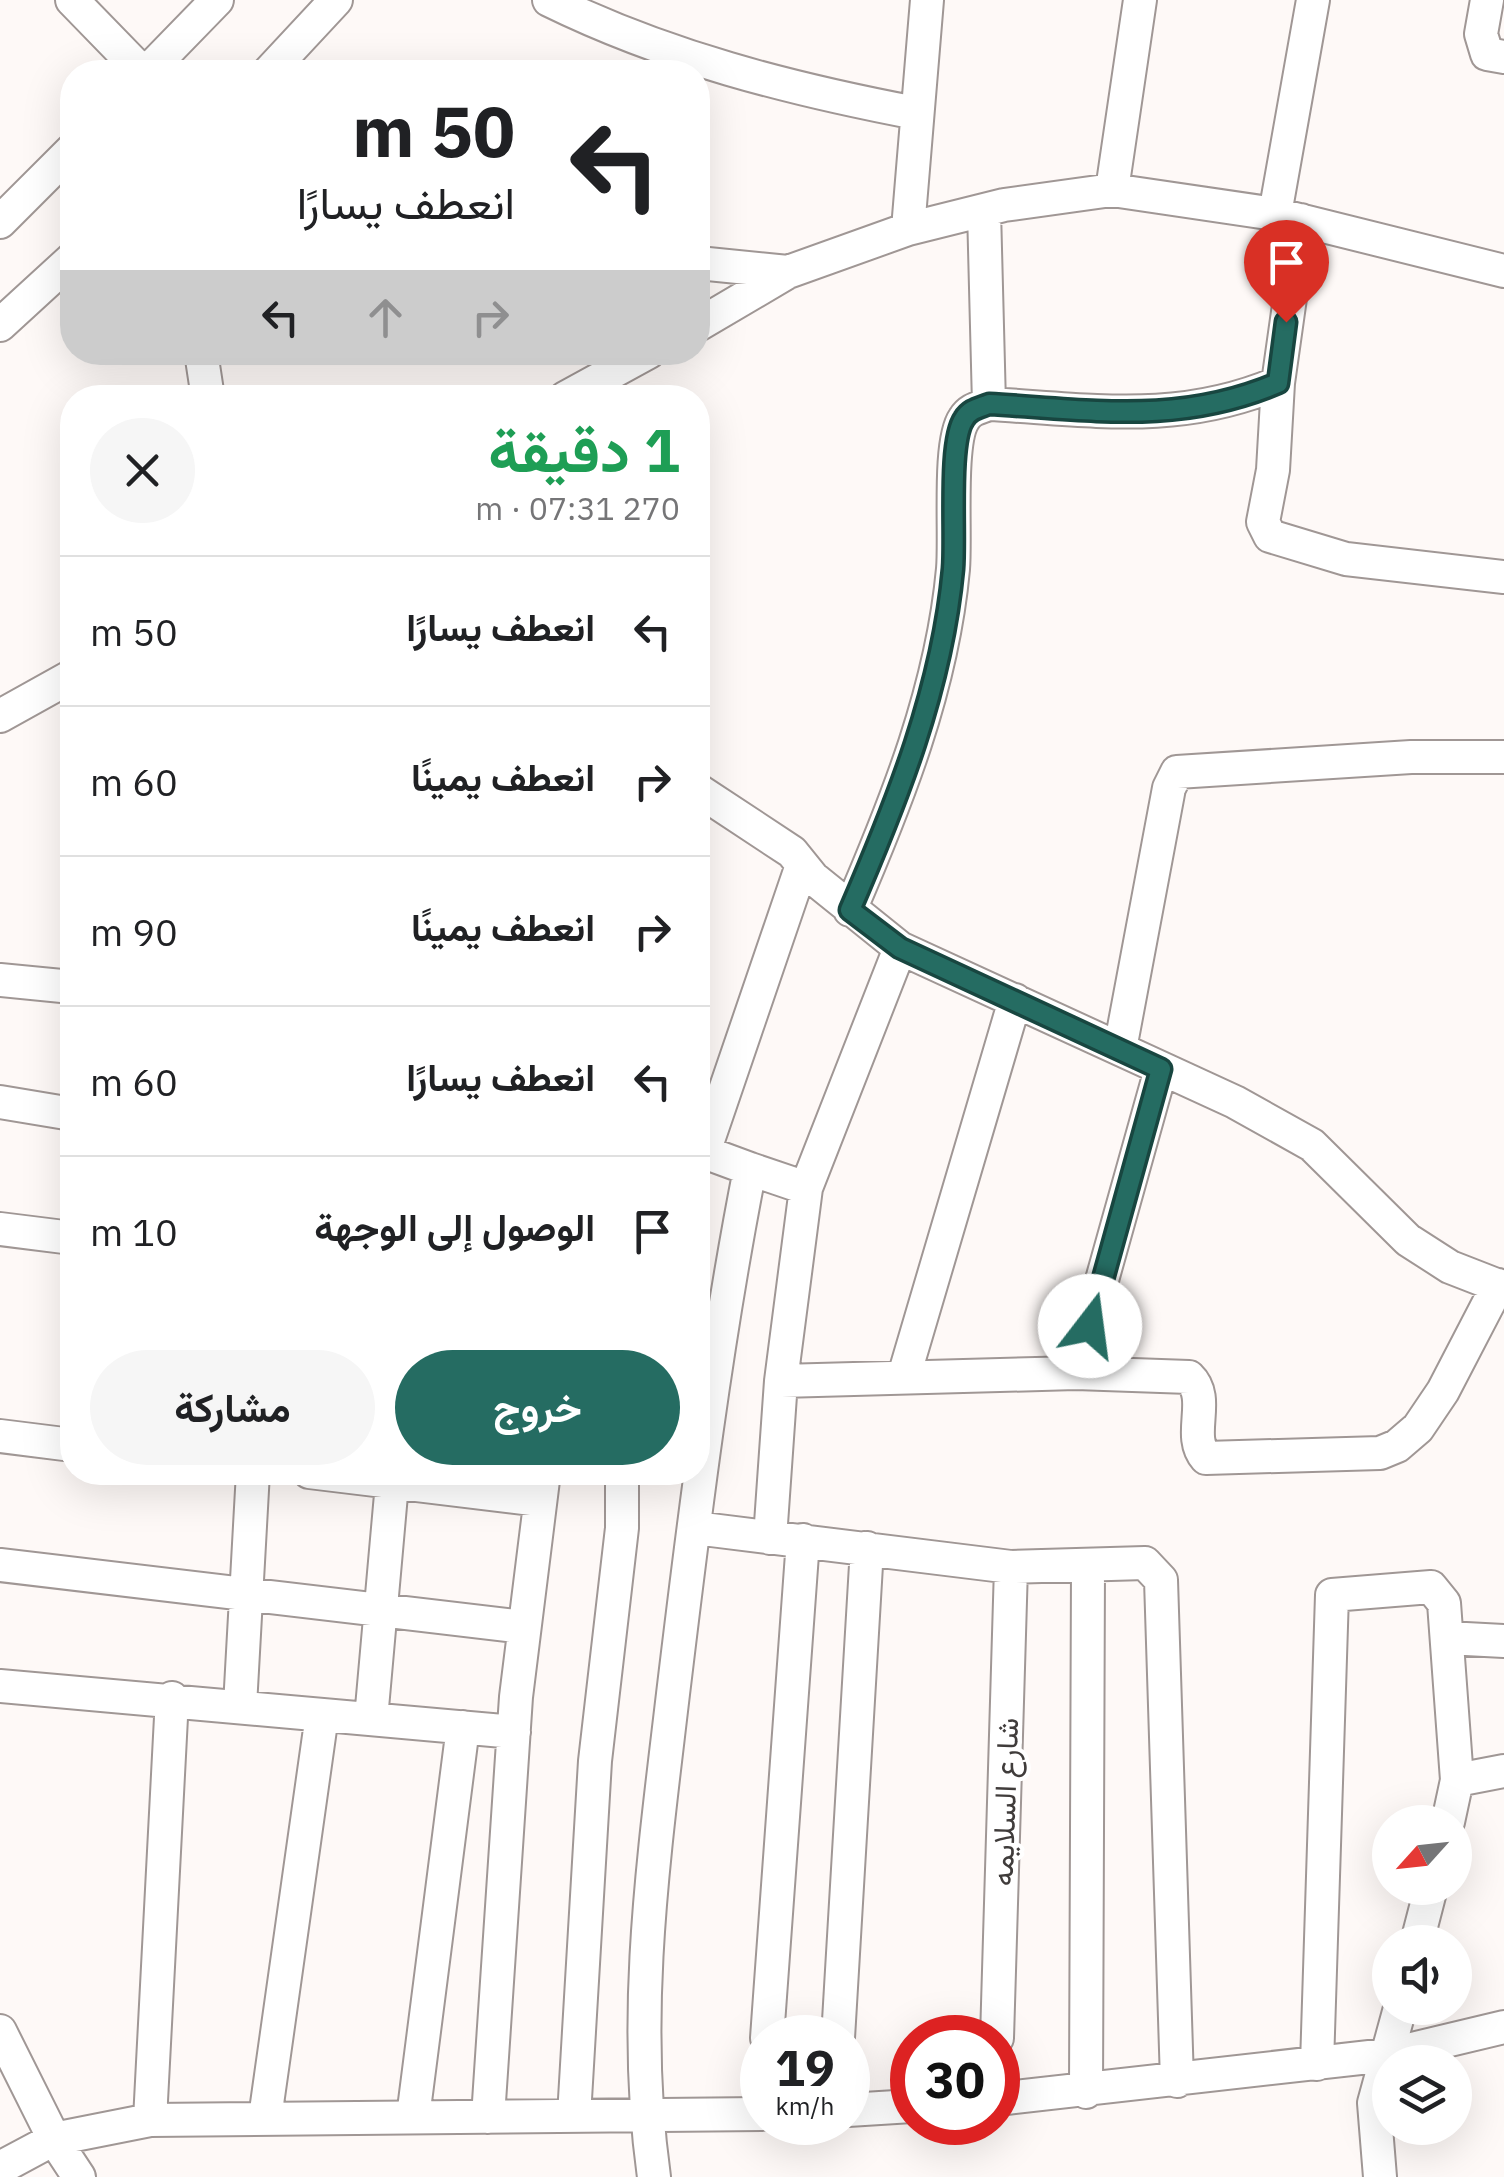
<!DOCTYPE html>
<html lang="ar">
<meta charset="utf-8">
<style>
:root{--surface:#fff;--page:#f6f6f6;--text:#202124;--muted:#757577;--line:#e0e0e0;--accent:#256c62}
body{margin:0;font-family:"IBM Plex Sans",Vazirmatn,sans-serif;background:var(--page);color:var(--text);direction:rtl;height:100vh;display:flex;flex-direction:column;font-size:38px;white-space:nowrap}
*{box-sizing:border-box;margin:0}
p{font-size:32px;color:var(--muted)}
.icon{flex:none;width:55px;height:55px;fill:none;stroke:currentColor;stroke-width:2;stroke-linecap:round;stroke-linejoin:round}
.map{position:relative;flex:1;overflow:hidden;direction:ltr}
.sheet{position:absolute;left:60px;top:385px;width:650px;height:1100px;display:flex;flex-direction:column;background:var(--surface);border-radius:40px;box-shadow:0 10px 40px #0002;direction:rtl}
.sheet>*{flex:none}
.guide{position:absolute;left:60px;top:60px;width:650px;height:305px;border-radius:40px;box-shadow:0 10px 40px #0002;direction:rtl;background:#fff;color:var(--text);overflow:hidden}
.needle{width:65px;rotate:243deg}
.controls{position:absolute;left:1372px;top:1805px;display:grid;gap:20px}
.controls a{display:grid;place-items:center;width:100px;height:100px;border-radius:50%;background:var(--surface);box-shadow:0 10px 40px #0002;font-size:50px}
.speed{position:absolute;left:740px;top:2015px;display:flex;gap:20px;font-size:50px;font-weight:700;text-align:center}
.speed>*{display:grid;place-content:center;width:130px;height:130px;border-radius:50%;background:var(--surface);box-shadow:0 10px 40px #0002;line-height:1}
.speed small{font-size:25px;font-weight:400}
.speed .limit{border:15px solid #d22;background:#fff;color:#111}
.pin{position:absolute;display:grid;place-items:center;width:85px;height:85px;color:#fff;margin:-102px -42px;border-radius:50% 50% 50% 0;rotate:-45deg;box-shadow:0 0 10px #0007}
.pin .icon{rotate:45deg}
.me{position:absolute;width:110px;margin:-55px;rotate:15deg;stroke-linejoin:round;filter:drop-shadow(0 0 8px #0008)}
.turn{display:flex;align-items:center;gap:35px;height:210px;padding:0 30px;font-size:45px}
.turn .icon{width:130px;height:130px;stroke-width:2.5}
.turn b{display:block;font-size:70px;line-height:85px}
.lanes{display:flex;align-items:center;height:95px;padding:0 30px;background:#0003;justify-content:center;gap:50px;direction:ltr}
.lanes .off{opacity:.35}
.round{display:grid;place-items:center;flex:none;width:105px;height:105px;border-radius:52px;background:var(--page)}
.summary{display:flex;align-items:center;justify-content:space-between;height:170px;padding:0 30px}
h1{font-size:60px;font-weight:700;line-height:75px;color:#1e9e55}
.primary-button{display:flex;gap:20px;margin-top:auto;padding:20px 30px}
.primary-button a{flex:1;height:115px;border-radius:60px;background:var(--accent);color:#fff;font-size:40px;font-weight:700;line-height:115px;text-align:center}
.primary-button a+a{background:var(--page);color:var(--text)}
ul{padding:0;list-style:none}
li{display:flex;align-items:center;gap:30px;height:150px;padding:0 30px;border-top:2px solid var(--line)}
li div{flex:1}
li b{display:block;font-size:38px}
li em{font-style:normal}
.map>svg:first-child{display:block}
</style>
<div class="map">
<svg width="1504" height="2177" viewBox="0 0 1504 2177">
<rect width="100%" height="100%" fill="#fef9f7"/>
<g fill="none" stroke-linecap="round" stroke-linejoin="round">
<!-- street casing -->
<g stroke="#a09795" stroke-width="36">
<path id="street" d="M72,0l70,72
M549,0c116,57 241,89 367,113
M1487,0l-6,34 6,20 17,3
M147,72l70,-72
M269,72l67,-72
M1112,190l28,-190
M984,210l5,194
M1275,214l38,-214
M0,222l72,-72
M908,229l19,-229
M698,263l90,9
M0,325l72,-66
M698,325l90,-53 120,-43 96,-24 108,-15 163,24 229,57
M201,352l7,46
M1278,383l-5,87 -10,52 7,14 76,23 158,18
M565,398l84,-46
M0,716l72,-40
M698,790l94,62 21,26 87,70 335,154 77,43 96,95 42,27 54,21
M850,910c47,-109 92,-221 103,-341 3,-34 -5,-127 11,-150 6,-10 15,-11 25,-15 104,6 190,21 289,-21l23,-163
M0,980l72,7
M1120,1049l49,-261 8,-16 234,-15h93
M0,1102l72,12
M750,1169l56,19 -25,193 -11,157
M806,1188l94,-240
M0,1229l72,9
M1076,1373l113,4c23,22 -3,58 17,81l174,-5 17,-7 21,-18 25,-37 55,-106
M904,1376l111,-376
M781,1381l295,-8 85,-304
M0,1436l72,9
M309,1472l231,28
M695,1528l316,39 134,-4 16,17 16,501
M0,1565l524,62
M1447,1638l57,3
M0,1686l514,46
M240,1706l13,-234
M371,1719l22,-247
M1448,1822l9,-42 47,-9
M1417,1942l14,-54
M0,2031l54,108 25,38
M767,2038l36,-498
M838,2038l29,-490
M997,2038l14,-471
M1317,2064l15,-469 99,-8 13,16 13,177
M1086,2092l2,-524
M998,2099l389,-44 117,-28
M848,2110l64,-4
M574,2116l21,-355 27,-233v-56
M413,2117l50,-390
M488,2117l28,-420 28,-225
M265,2118l57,-403
M150,2120l22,-422
M0,2168l54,-29 96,-19 612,-6
M654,2177c-23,-163 0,-321 19,-483 21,-175 43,-352 77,-525l-46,-17 98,-287
M1380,2177l-6,-74 26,-95"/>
</g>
<!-- street -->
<use href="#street" stroke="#fff" stroke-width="32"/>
</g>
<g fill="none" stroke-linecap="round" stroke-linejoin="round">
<!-- route casing -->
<g stroke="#184640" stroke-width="25">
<path id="route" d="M1090,1326l71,-257 -261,-121 -50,-38c47,-109 92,-221 103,-341 3,-34 -5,-127 11,-150 6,-10 15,-11 25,-15 104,6 190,21 289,-21l8,-61"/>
</g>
<!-- route -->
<use href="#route" stroke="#256c62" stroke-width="18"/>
</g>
<g text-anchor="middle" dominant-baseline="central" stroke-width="8" stroke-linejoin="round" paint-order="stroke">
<!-- street labels -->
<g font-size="30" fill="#403c3b" stroke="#fff">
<text transform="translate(1004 1802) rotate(-88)">شارع السلايمه</text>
</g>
</g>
</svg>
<div class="controls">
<a><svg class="needle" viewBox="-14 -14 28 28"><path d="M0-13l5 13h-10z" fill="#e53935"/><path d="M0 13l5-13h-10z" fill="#757577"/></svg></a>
<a><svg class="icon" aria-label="sound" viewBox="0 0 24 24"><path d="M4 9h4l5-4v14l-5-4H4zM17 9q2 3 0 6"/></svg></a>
<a><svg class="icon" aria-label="layers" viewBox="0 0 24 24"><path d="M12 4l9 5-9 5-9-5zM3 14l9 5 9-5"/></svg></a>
</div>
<div class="speed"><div>19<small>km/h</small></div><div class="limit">30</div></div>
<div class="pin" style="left:1286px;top:322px;background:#d93025"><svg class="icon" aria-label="arrive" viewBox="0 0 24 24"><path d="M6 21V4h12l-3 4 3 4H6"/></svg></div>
<svg class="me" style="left:1090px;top:1326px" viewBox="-20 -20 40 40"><circle r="19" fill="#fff"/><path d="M0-13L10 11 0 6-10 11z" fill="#256c62"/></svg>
<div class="guide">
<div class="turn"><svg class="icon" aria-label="left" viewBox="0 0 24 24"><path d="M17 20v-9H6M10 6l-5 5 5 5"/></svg><div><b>50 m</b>انعطف يسارًا</div></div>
<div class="lanes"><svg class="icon" aria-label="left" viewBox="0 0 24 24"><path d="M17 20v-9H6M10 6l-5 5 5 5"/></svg><svg class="icon off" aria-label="ahead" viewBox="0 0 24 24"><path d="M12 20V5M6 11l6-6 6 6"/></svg><svg class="icon off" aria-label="right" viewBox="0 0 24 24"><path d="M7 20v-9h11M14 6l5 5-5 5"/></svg></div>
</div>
<section class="sheet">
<div class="summary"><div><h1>1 دقيقة</h1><p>270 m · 07:31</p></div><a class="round"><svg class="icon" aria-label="close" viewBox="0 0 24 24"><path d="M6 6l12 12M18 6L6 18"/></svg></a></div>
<ul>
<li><svg class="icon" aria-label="left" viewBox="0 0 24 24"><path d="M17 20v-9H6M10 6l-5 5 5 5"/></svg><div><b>انعطف يسارًا</b></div><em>50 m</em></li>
<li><svg class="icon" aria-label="right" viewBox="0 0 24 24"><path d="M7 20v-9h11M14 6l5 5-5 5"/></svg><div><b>انعطف يمينًا</b></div><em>60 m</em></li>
<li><svg class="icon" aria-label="right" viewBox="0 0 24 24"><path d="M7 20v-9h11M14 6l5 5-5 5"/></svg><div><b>انعطف يمينًا</b></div><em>90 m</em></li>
<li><svg class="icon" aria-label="left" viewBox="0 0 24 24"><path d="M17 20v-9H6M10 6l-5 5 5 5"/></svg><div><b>انعطف يسارًا</b></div><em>60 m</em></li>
<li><svg class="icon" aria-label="arrive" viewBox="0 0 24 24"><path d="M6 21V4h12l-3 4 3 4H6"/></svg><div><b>الوصول إلى الوجهة</b></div><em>10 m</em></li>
</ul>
<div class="primary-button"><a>خروج</a><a>مشاركة</a></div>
</section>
</div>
